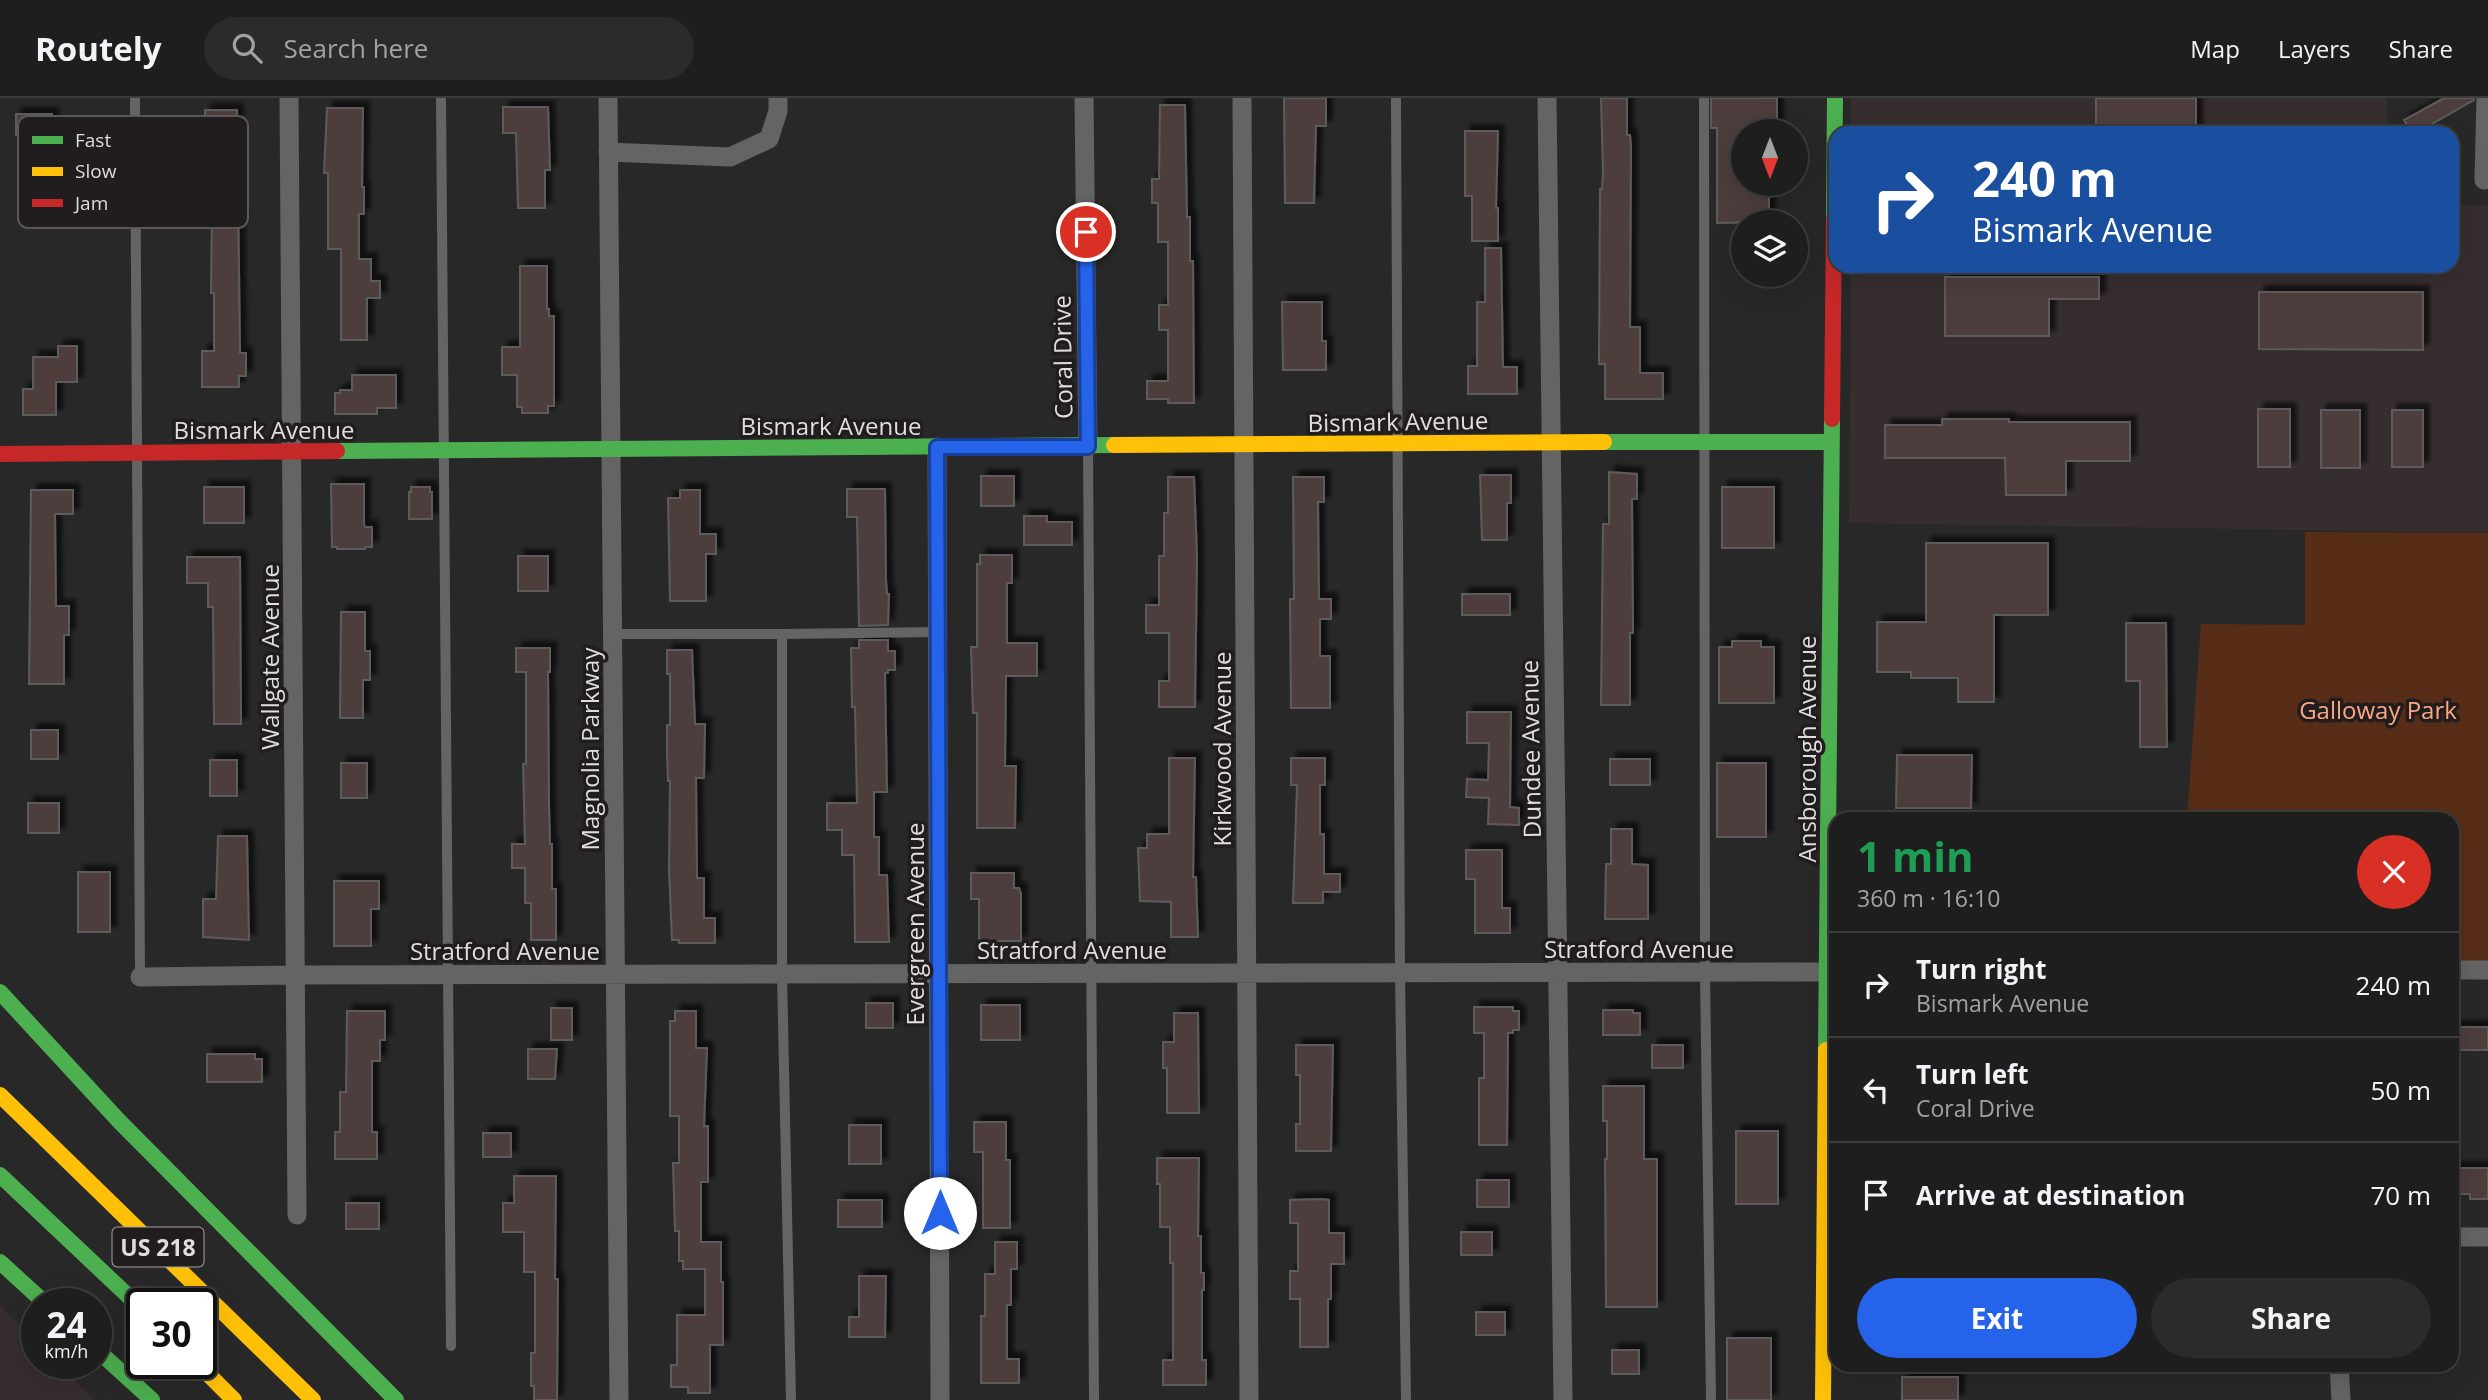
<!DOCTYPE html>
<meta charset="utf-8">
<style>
:root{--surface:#1f1e1e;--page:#2c2b2b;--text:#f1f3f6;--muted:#a1a2a4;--line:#3c3c3c;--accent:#2563eb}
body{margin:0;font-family:"Open Sans",sans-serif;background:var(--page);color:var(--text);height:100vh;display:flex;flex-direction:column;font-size:26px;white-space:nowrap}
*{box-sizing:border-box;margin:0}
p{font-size:23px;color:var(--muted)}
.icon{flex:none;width:38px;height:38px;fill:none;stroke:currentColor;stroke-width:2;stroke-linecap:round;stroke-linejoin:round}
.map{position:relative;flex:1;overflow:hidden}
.sheet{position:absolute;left:1829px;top:714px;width:630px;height:560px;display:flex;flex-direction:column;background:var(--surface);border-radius:21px;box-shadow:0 7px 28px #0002,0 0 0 2px var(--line)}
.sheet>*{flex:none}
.hud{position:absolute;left:1829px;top:28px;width:630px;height:147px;border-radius:21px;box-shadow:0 7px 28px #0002,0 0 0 2px var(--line);background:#1a4fa0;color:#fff;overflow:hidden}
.needle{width:46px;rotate:180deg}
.tools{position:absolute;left:1731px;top:21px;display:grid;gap:14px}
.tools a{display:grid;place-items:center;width:77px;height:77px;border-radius:50%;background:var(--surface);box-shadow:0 7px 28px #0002,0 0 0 2px var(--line);font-size:35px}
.speed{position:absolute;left:21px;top:1190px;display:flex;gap:14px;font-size:35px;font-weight:700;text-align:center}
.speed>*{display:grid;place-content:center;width:91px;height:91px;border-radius:50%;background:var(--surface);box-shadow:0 7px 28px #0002,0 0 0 2px var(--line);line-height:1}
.speed small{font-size:18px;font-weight:400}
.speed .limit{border:4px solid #111;border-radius:10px;background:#fff;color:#111}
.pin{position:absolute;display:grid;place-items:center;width:60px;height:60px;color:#fff;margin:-30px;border:4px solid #fff;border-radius:50%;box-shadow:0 2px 7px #0007}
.me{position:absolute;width:77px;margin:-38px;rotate:0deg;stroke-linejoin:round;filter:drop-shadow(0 0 5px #0008)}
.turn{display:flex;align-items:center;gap:24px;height:147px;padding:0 28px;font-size:32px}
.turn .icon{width:91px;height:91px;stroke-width:2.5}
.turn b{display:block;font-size:49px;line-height:60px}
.round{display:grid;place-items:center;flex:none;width:74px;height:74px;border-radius:37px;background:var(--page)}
.head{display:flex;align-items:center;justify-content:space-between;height:119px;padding:0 28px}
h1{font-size:42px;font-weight:700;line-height:52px;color:#1e9e55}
.primary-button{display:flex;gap:14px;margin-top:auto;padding:14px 28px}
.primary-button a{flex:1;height:80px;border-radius:42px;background:var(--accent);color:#fff;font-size:28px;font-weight:700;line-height:80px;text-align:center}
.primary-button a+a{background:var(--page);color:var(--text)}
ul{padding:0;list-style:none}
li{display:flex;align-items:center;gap:21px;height:105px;padding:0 28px;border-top:2px solid var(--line)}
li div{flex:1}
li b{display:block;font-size:26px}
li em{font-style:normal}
header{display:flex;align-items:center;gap:42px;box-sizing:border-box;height:98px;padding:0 35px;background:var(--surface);border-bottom:2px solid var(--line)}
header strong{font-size:33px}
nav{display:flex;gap:38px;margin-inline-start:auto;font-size:24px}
.search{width:490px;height:63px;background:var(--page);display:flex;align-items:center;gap:18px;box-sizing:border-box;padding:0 24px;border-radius:38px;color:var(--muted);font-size:26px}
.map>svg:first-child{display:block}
</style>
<header>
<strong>Routely</strong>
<div class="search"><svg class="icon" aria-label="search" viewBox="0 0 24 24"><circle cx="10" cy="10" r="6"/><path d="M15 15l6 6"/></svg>Search here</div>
<nav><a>Map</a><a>Layers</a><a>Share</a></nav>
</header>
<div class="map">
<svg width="2488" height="1302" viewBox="0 0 2488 1302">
<defs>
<filter id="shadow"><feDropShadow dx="6" dy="-6" stdDeviation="2" flood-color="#0009"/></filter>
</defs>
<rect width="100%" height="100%" fill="#292828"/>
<!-- built -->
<path fill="#362d2f" d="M1851,0h536v35h-536z
M2452,107l36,1v327l-639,-10 2,-257h601z
M0,1207l37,37v21h21l37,37h-95z"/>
<!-- green -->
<path fill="#582d18" d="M2305,434l183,1v436l-36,-2v-148h-265l14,-195 104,1z"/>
<!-- building -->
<path fill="#4e3e3d" stroke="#5d5c5c" stroke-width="2" filter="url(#shadow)" d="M1284,0h42v28h-10l-2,77h-29z
M1601,0h26v37h3l1,13 -1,179h10v46h23v26h-58v-35h-6l1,-175h2l1,-17z
M1711,0h66v30h-34v56h26v38l-52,1v-95h-6z
M2096,0h100v35h-100z
M2444,0h30v2l-58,33h-4l-8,-13z
M1160,7h25l2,112h3v44h3l1,142h-26v-4h-21v-18h21v-51h-9v-25h9v-63h-10v-39h-6v-24h7z
M503,9h45l2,63h-5v38h-27l-2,-75h-13z
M327,10h36l-1,79h2v27h-5v45h12v22h9v17h-13v42h-26v-91h-13v-76h-4z
M205,12h32l3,243h6v23h-7v11h-37v-36h12v-58h-3l1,-89h-7v-18h6v-52h-6z
M16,16h36l2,102h-30v-81h-8z
M1465,33h33l-2,77h2v33h-26v-45h-7z
M1485,150h16l2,119h14v27h-49v-28h9v-64h8z
M520,168h27v43h2v7h5v90h-6v7h-26v-6h-5v-32h-15v-28h18z
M1945,179h154v22h-50v37h-104z
M2259,194h164v58l-164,-1z
M1282,204h40v39h4v29h-43z
M58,248h19v36h-21v33h-33v-26h10v-32h25z
M352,277h44v33h-19v6h-42v-21h5v-3h12z
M2258,311h32v58h-32z
M2321,312h39v58h-39z
M2392,312h31v57h-31z
M1942,321h67v3h121v39h-64v34h-60l-1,-37h-120v-33h57z
M1609,374l28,2v25h-5l1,134h-3v72h-29l2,-181h6z
M1480,377h31v28h-4v37h-25z
M981,378h33v30h-33z
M1168,379h26l3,79 -2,151h-36v-26h10v-48h-23v-28h13v-49h5v-43h4z
M1293,379h31v25h-6l1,97h12v20h-11v37h10v52h-39l-1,-109h4z
M331,386h33v40l1,3h7v20h-7v2h-28v-2h-5z
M204,389h40v36h-40z
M411,389h19v5h2v27h-23v-27h2z
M1722,389h52v61h-52z
M847,391h38l1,91 1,14h2l-1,31 -29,1 -2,-109h-10z
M31,392h42v24h-18l1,92h13v29h-5v49h-35z
M680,392h20v44h16v20h-10v47h-36l-2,-103h12z
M1024,418h23v6h25v23h-48z
M1926,445h122v72h-54v87h-36v-24h-47v-6h-34v-50h49z
M980,457h32v28h-5v60h30v33h-31l-1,90h11l-1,62h-38v-115h-4l-2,-66h6v-83h3z
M518,458h30v35h-30z
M187,459h53l1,167h-27l-1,-117h-5v-24h-21z
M1462,496h48v21h-48z
M341,514h24v39h5v29h-7v38h-23z
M2126,525h40l1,124h-27v-66h-14z
M859,542h29v11h7v19h-7v3h-3l2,119h-13v45h5v38h8l2,67h-34l-1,-87h-12v-25h-15v-27h30l-2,-96h-3l-1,-59h8z
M1732,543h29v6h13v56h-55v-56h13z
M516,550h34v24h-2l1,135 1,37h2v45h4v51h-25v-37h-6v-35h-13v-24h13l-2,-80h3v-92h-10z
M667,552h25l3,74h10l-1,54h-8l1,100h7v40h11v25h-36v-3h-7l-3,-70 1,-89h-2l-1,-29v-27h3v-51h-3z
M1467,614h44l-1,95 9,1v17l-31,-1 1,-26 -23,-1 1,-18 21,1 1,-37h-22z
M31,632h27v29h-27z
M1897,657h75l-1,53h-75z
M1169,660h26l-2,119h3l2,60h-27v-35l-31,-1 -2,-53h9v-14h22z
M1291,660h34v27h-5v49h4v40h16v18h-17v11h-30l4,-118h-6z
M1610,661h40v26h-40z
M210,662h27v36h-27z
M341,665h26v35h-26z
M1717,665h49v74h-49z
M28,705h31v30h-31z
M1611,731h21v35l16,1v54h-43l1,-55h5z
M218,738h29l2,104 -46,-3v-38h13z
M1466,752h36v58h8v25h-35v-54h-9z
M78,774h32v60h-32z
M971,775h43v15h5l2,6v47h-42v-42h-8z
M334,783h45v28h-8v37h-37z
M866,905h27v25h-27z
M981,907h39v35h-39z
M1474,909h39v4h6v19h-6v3h-5l-1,112h-28v-67h5v-45h-10z
M551,910h21v32h-21z
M1603,912h30v3h7v22h-37z
M347,913h38v29h-5v21h-8v71h5v27h-42v-27h5v-40h6z
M675,913h21v37h11l-3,78h4v56h-7v60h20v40h2v63h-13v48h-22v-6h-17v-22h6v-50h28v-46h-22v-8h-4v-30h-4l-2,-68h6v-47h-9v-95h5z
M1174,915h24l1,100h-32v-45h-4v-26h11z
M2452,929h36v23h-36z
M1296,947h37l-2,106h-35v-27h4v-49h-4z
M1652,947h31v23h-31z
M528,951h29l-2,30h-27z
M207,956h48v5h7v23h-55z
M1603,988h41v73h13v148h-51l-1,-148h2v-38h-4z
M974,1024h32v38h4v68h-27v-76h-9z
M849,1027h32v39h-32z
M1736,1033h42v73h-42z
M483,1035h28v24h-28z
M1157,1060h42l-1,78h3v37h3v17h-2v70h4v25h-43v-25h10v-97h-3v-36h-10v-43h-3z
M2452,1070h36v31h-18v-5h-18z
M514,1078h42l-1,103h3l-1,121h-23v-14h-3v-33h4v-81h-11v-40h-21v-29h11z
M1477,1082h32v27h-32z
M1320,1101l9,1v33h15v31h-13v35h-3v48h-28v-48h-10v-28h8v-48h-8v-23z
M838,1102h44v27h-44z
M346,1105h33v26h-33z
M1461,1134h31v23h-31z
M995,1144h22v27h-6v36h-4v54h12v24h-38v-67h4v-42h10z
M859,1178h27l-1,61h-36v-20h10z
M1476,1214h29v23h-29z
M1727,1240h44v62h-44z
M1612,1252h27v24h-27z
M1902,1279h56v23h-56z"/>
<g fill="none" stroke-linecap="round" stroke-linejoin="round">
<!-- lane -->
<path stroke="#646464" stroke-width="10" d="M135,0l5,879
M441,0c7,416 10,832 10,1248
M1396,0l4,875 6,427
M1704,0l1,875 6,427
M1088,349l6,953
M613,536h169v340l9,426
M782,536l156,-2"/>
<!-- street -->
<path stroke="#646464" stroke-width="19" d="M289,0l8,1117
M608,0l11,1302
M1084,0l4,349
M1242,0l7,1302
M1547,0l16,1302
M608,54l122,5 39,-18 9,-28v-13
M2484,82l2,-82
M937,349l3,953
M2452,872h36
M140,879l156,-2 1540,-3
M2452,1139h36
M2339,1267l2,35"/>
<!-- fast -->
<path stroke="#4caf50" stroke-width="16" d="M1834,121l1,-121
M1604,344h226
M337,353l777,-6
M0,894l119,129 277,279
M1826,952l6,-631
M0,1077l142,134
M0,1164l46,42
M96,1251l56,51"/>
<!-- slow -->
<path stroke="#ffc107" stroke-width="16" d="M1114,347l490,-3
M0,997l313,305
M197,1265l37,37
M1823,1302l3,-350"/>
<!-- jam -->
<path stroke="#c62828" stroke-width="16" d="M1832,321l2,-200
M0,356l337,-3"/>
</g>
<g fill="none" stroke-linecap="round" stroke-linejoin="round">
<!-- route casing -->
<g stroke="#184099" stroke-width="18">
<path id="route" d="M940,1115l-3,-766h151l-2,-215"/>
</g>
<!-- route -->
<use href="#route" stroke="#2563eb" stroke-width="12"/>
</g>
<g text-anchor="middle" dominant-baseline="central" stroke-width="7" stroke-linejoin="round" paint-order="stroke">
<!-- shield labels -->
<rect fill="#211d1e" stroke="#a6a3a4" stroke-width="2" x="112.5" y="1129.5" width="91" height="39" rx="5"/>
<g font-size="23" font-weight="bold" fill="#dfdddd">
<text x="158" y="1149">US 218</text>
</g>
<!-- street labels -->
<g font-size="24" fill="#dfdddd" stroke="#211d1e">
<text transform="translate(1062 259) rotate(-91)">Coral Drive</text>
<text transform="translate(1398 323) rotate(-1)">Bismark Avenue</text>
<text x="831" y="327">Bismark Avenue</text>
<text x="264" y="331">Bismark Avenue</text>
<text transform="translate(269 559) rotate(-90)">Wallgate Avenue</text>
<text transform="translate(589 651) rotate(-90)">Magnolia Parkway</text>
<text transform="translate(1221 651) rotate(-90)">Kirkwood Avenue</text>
<text transform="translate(1530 651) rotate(-91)">Dundee Avenue</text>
<text transform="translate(1806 651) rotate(-90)">Ansborough Avenue</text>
<text transform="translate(914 826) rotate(-90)">Evergreen Avenue</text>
<text x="1639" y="850">Stratford Avenue</text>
<text x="1072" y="851">Stratford Avenue</text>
<text x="505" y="852">Stratford Avenue</text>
</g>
<!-- park labels -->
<g font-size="24" fill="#fba680" stroke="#211d1e">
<text x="2378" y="611">Galloway Park</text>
</g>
</g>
<!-- legend -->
<rect x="18" y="18" width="230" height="112" rx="10" fill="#211d1e" stroke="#5a5757" stroke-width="2"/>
<rect x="32" y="38" width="31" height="8" fill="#4caf50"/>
<rect x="32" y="69" width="31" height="9" fill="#ffc107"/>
<rect x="32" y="101" width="31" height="8" fill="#c62828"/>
<g font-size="19" fill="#dfdddd">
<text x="75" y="49">Fast</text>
<text x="75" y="80">Slow</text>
<text x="75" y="112">Jam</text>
</g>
</svg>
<div class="tools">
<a><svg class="needle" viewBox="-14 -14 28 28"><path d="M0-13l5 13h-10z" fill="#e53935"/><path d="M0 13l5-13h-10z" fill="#a1a2a4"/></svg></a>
<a><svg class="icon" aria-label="layers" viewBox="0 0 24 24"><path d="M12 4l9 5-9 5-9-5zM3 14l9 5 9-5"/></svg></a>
</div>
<div class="speed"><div>24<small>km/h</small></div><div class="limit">30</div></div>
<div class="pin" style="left:1086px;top:134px;background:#d93025"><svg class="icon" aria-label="arrive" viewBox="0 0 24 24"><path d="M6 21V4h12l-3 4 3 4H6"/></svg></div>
<svg class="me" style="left:940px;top:1115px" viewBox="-20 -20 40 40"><circle r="19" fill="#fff"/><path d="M0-13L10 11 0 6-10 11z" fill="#2563eb"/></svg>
<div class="hud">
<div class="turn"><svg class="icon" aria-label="right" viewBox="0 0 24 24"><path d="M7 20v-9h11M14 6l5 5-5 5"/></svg><div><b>240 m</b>Bismark Avenue</div></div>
</div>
<section class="sheet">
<div class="head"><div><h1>1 min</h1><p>360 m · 16:10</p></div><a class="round" style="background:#d93025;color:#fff"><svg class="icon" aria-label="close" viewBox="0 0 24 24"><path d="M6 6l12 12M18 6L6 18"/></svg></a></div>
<ul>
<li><svg class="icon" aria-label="right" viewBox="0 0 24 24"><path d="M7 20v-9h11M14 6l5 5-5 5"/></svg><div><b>Turn right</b><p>Bismark Avenue</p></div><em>240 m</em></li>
<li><svg class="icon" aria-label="left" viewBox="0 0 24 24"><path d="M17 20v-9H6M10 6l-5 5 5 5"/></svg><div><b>Turn left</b><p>Coral Drive</p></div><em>50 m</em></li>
<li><svg class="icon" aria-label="arrive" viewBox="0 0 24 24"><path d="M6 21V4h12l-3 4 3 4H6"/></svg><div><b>Arrive at destination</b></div><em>70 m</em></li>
</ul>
<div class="primary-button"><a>Exit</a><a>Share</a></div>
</section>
</div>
